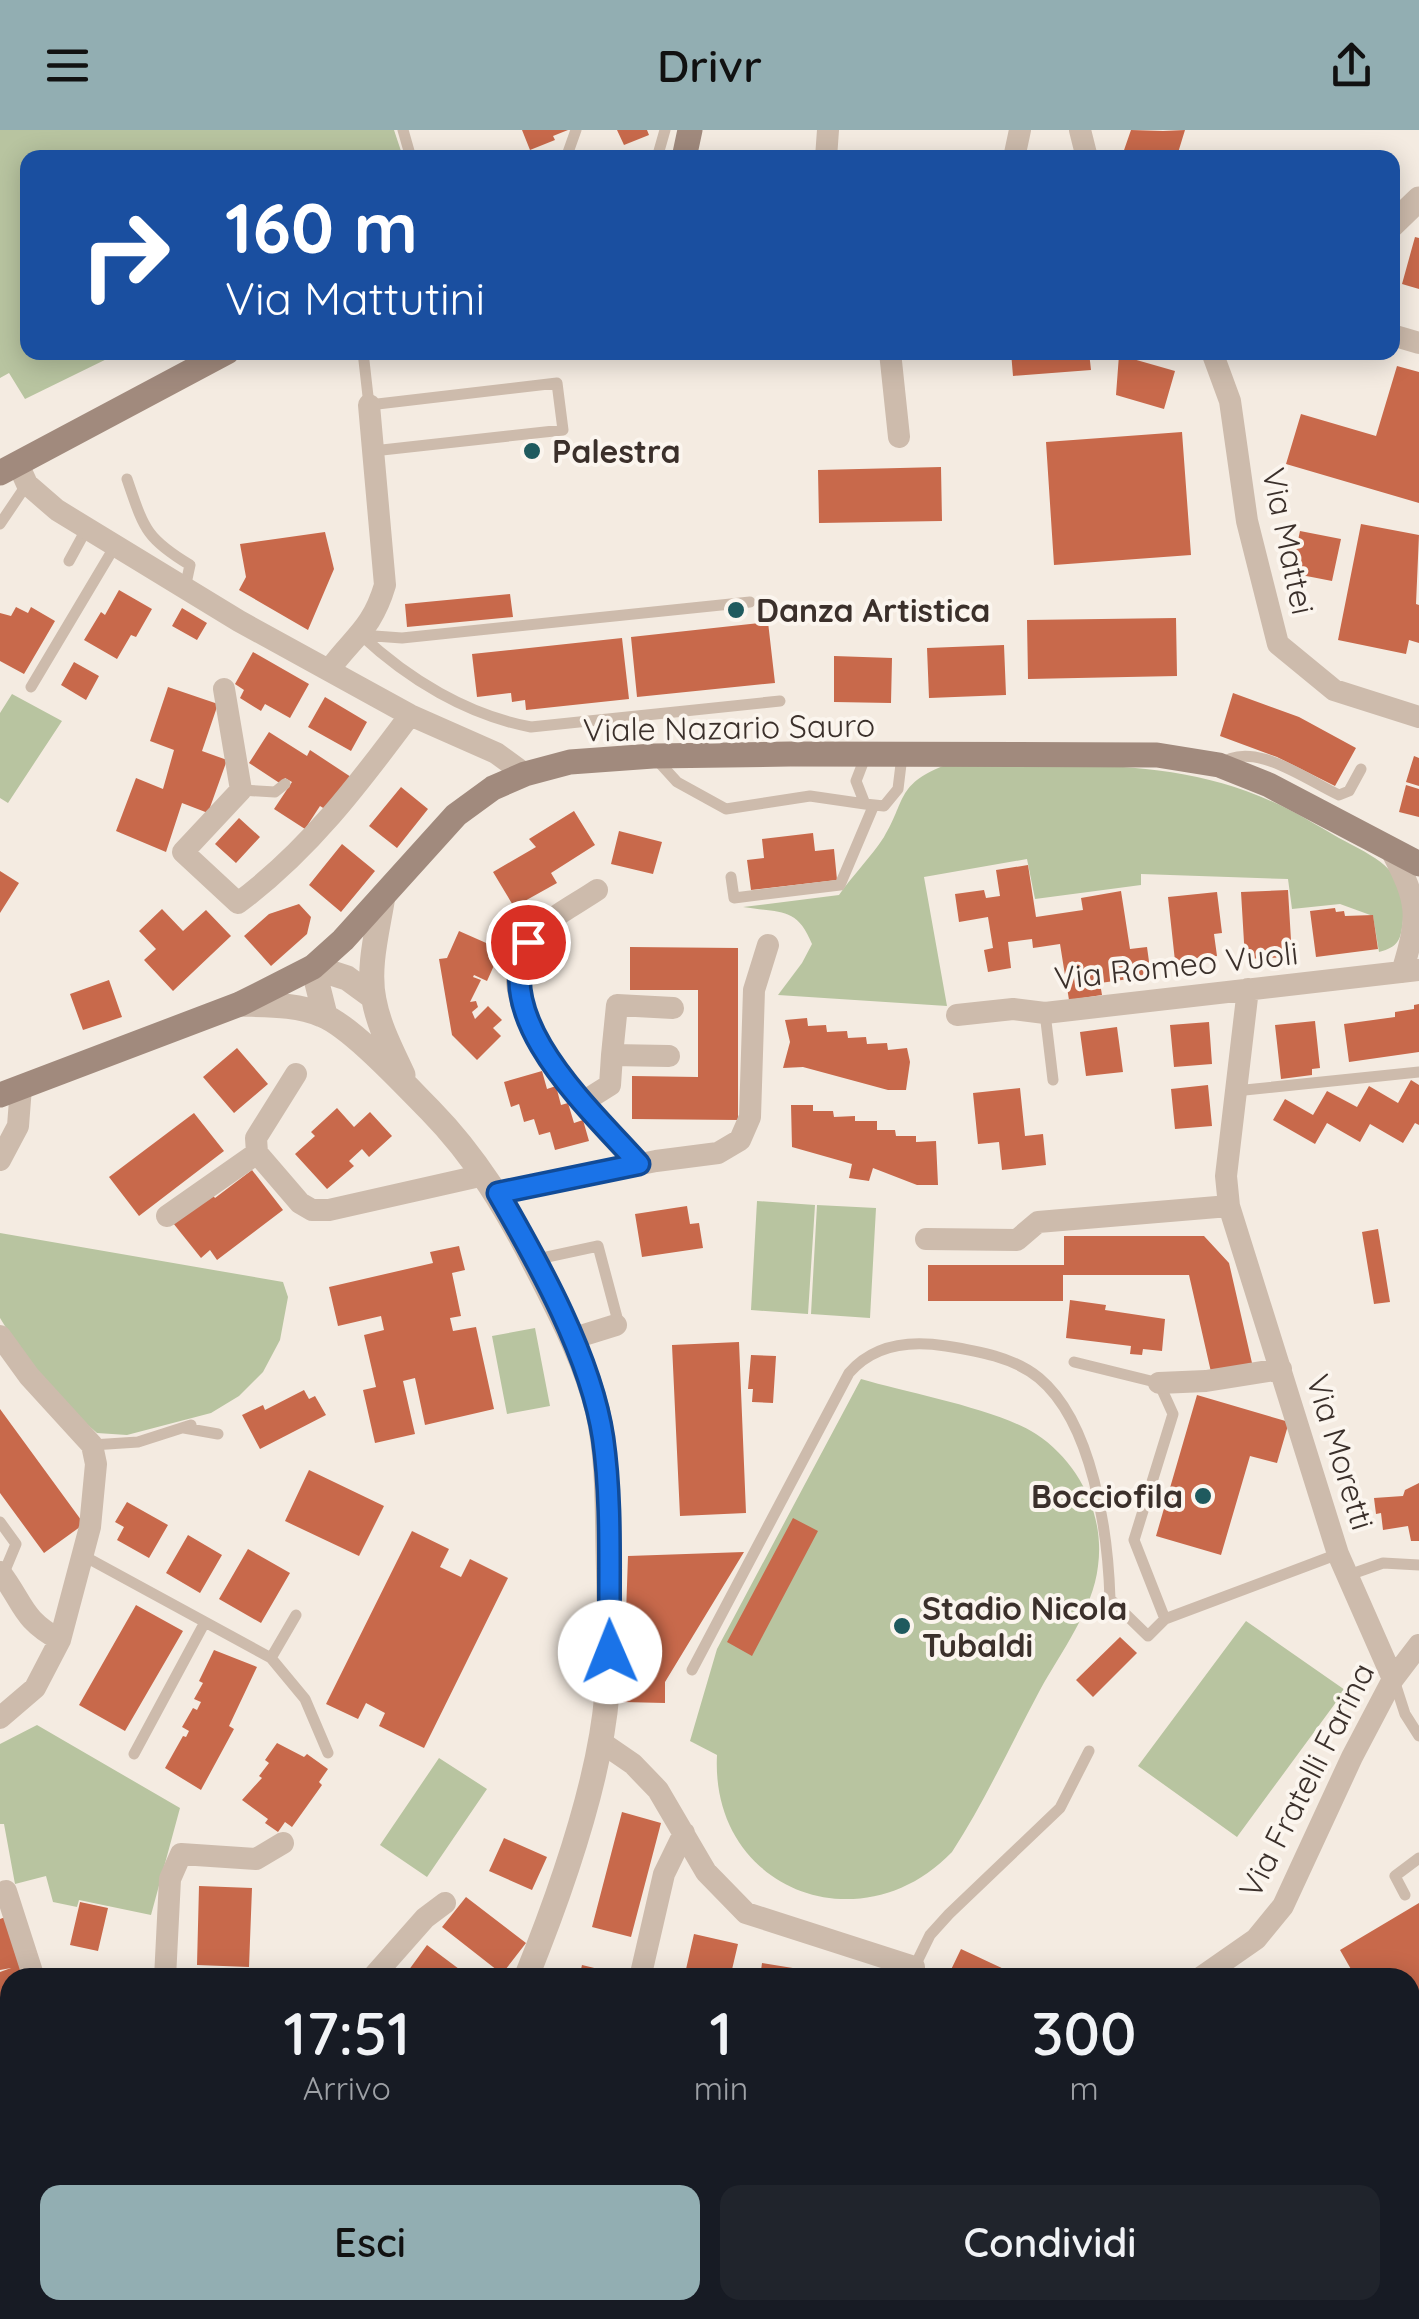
<!DOCTYPE html>
<html lang="it">
<style>
:root{--surface:#171b24;--page:#20242c;--text:#f1f3f6;--muted:#9ea1a6;--accent:#92aeb2}
body{margin:0;font-family:Quicksand,sans-serif;background:var(--page);color:var(--text);height:100vh;display:flex;flex-direction:column;font-size:38px;white-space:nowrap}
*{box-sizing:border-box;margin:0}
p{font-size:32px;color:var(--muted)}
.icon{flex:none;width:55px;height:55px;fill:none;stroke:currentColor;stroke-width:2;stroke-linecap:round;stroke-linejoin:round}
.map{position:relative;flex:1;overflow:hidden}
.drawer{position:absolute;left:0px;top:1838px;width:1420px;height:352px;display:flex;flex-direction:column;background:var(--surface);border-radius:30px 30px 0 0;box-shadow:0 5px 25px #0003}
.drawer>*{flex:none}
.hud{position:absolute;left:20px;top:20px;width:1380px;height:210px;border-radius:20px;box-shadow:0 5px 25px #0003;background:#1a4fa0;color:#fff;overflow:hidden}
.pin{position:absolute;display:grid;place-items:center;width:85px;height:85px;color:#fff;margin:-42px;border:5px solid #fff;border-radius:50%;box-shadow:0 2px 10px #0007}
.me{position:absolute;width:110px;margin:-55px;rotate:359deg;stroke-linejoin:round;filter:drop-shadow(0 0 8px #0008)}
.turn{display:flex;align-items:center;gap:35px;height:210px;padding:0 40px;font-size:45px}
.turn .icon{width:130px;height:130px;stroke-width:2.5}
.turn b{display:block;font-size:70px;line-height:85px}
.eta{display:flex;justify-content:space-evenly;align-items:center;height:170px;text-align:center}
.eta b{font-size:60px;font-weight:600;line-height:70px}
.cta{display:flex;gap:20px;margin-top:auto;padding:20px 40px}
.cta a{flex:1;height:115px;border-radius:20px;background:var(--accent);color:#111;font-size:40px;font-weight:600;line-height:115px;text-align:center}
.cta a+a{background:var(--page);color:var(--text)}
header{display:flex;justify-content:space-between;align-items:center;height:130px;padding:0 40px;background:var(--accent);color:#111;font-size:45px;font-weight:600}
.map>svg:first-child{display:block}
</style>
<header><svg class="icon" aria-label="menu" viewBox="0 0 24 24"><path d="M4 6h16M4 12h16M4 18h16"/></svg>Drivr<svg class="icon" aria-label="share" viewBox="0 0 24 24"><path d="M12 15V3M7 8l5-5 5 5M5 13v7h14v-7"/></svg></header>
<div class="map">
<svg width="1419" height="2189" viewBox="0 0 1419 2189">
<rect width="100%" height="100%" fill="#f4ebe1"/>
<!-- green -->
<path fill="#b8c4a0" d="M0,0h394l9,27 -375,1v194l91,1 -94,46 -16,-26 -9,5z
M12,564l50,27 -54,82 -8,-5v-85z
M943,636c104,0 217,-11 316,30 28,11 54,27 80,42 39,21 69,32 64,82 -2,19 -4,27 -24,32l-6,-36 -33,-12 -48,5 -4,-30 -147,-5v11l-106,14 -8,-40 -103,18 23,129 -169,-11 24,-32 10,-19c-15,-38 -33,-31 -69,-37l96,-12c14,-20 32,-38 45,-58 22,-36 12,-52 59,-71z
M757,1071l58,4 -7,109 -57,-4z
M817,1075l59,3 -6,110 -59,-4z
M0,1103l283,49 5,15 -8,43 -17,32 -24,24 -28,17 -84,22 -30,-2 -24,-21 -54,-63 -19,-31z
M535,1198l15,78 -43,8 -15,-78z
M861,1249c48,14 136,30 175,55 43,28 69,81 62,132 -5,44 -37,86 -58,124 -29,54 -55,111 -88,162 -91,95 -242,38 -235,-97l-27,-14 27,-92z
M1246,1491l99,69 -108,147 -99,-71z
M37,1595l143,83 -29,107 -72,-15 -2,7 -24,-5 -7,-26 -31,8 -11,-60h-4v-80z
M439,1628l48,31 -60,88 -47,-32z"/>
<!-- building -->
<path fill="#c8694b" d="M522,0h46l-15,6 2,4 -25,10z
M617,0h30l2,5 -25,10z
M1131,0l32,1 22,-1 -8,26 -20,-6 -3,8 -31,-5z
M1415,107l4,1v51l-17,-5z
M1011,222h78l2,18 -78,6z
M1119,225l56,16 -11,38 -48,-14z
M1397,236l22,6v131l-133,-39 15,-50 75,22z
M1182,302l9,123 -137,10 -8,-123z
M941,337l1,54 -123,2 -1,-53z
M1361,394l58,11 -3,69 3,1v38l-10,-3 -3,14 -68,-14z
M1300,401l41,8 -9,42 -41,-8z
M325,402l9,37 -26,61 -69,-40 7,-13 -6,-33z
M119,460l33,19 -16,28 -5,-2 -14,24 -33,-19 17,-28 4,3z
M510,464l3,23 -106,10 -2,-23z
M16,477l12,6 3,-6 24,14 -31,53 -24,-13v-48l11,3z
M182,478l25,15 -10,17 -25,-14z
M1176,488l1,58 -149,3 -1,-59z
M768,492l7,61 -138,14 -6,-60z
M622,508l7,61 -103,11 -1,-10 -13,2 -1,-9 -34,4 -5,-43z
M1004,515l2,50 -77,3 -2,-50z
M253,522l56,32 -19,34 -25,-14 -4,7 -21,-13 4,-8 -9,-6z
M834,526l58,2 -1,45 -57,-1z
M74,532l25,14 -13,24 -25,-15z
M168,557l50,17 -16,47 25,9 -19,53 -26,-10 -16,49 -50,-21 20,-53 27,11 11,-39 -24,-9z
M1233,563l66,24 57,31 -21,38 -58,-29 -57,-21z
M325,567l42,25 -16,29 -43,-24z
M269,602l38,24 3,-6 41,27 -23,34 -8,-5 -15,23 -31,-20 18,-27 -7,-4 -4,6 -32,-21z
M1414,626l5,2v28l-13,-4z
M1406,655l13,4v28l-20,-5z
M401,657l27,22 -31,39 -28,-22z
M574,681l21,34 -44,28 6,10 -43,24 -21,-35 43,-25 -7,-8z
M239,688l21,19 -24,26 -21,-19z
M619,701l43,11 -9,32 -42,-10z
M813,703l2,18 19,-2 3,31 -86,10 -4,-30 17,-2 -2,-19z
M342,714l33,27 -34,41 -32,-27z
M1028,735l8,52 47,-7 -2,-12 40,-7 9,58 17,-2 4,29 -51,7 2,12 -33,5 -9,-56 -27,4 -1,-9 -24,3 3,26 -23,4 -4,-22 9,-2 -5,-31 -29,5 -4,-28 29,-4 2,8 14,-2 -4,-26z
M0,741l19,12 -19,30z
M1288,760l4,67 -47,2 -4,-67z
M1217,762l5,41 -8,1 3,22 -42,5 -7,-64z
M299,774l12,13 -4,17 -36,32 -27,-30 25,-22z
M1335,778l1,4 8,-1 1,5 28,-1 5,34 -62,8 -6,-46z
M162,779l21,22 23,-21 25,26 -58,55 -29,-31 12,-11 -17,-18z
M459,801l34,15 -5,11 8,4 -9,20 -13,-6 -1,2 8,3 -11,22 6,-1 2,6 -6,5 3,7 13,-13 14,14 -9,8 8,8 -24,24 -25,-25 -13,-76 8,-1z
M630,817l108,1v172l-106,-1v-43l66,1v-87h-68z
M109,850l13,37 -39,13 -13,-36z
M1419,874v48l-70,10 -5,-38 51,-7v-5l19,-3v-4z
M807,888l1,8 18,-1 1,7 20,-1 1,7 18,-1 1,7 20,-1 1,7 19,-2 3,14 -4,28h-18l-85,-23 -20,1 7,-26 -5,-22z
M1315,891l5,47 -8,1v6l-31,4 -6,-54z
M1209,892l3,42 -38,3 -4,-42z
M1117,897l6,45 -37,4 -6,-44z
M237,918l31,36 -34,29 -31,-36z
M542,941l5,18 9,-3 5,19 7,-2 6,20 9,-3 6,21 -34,9 -5,-18 -11,3 -5,-16 -10,3 -5,-18 -8,3 -7,-25z
M1411,950l8,5v40l-4,-2 -12,20 -33,-19 -10,18 -33,-19 -12,21 -42,-24 12,-21 28,16 14,-24 30,16 12,-21 29,17z
M1208,955l4,41 -37,3 -4,-40z
M1020,958l5,48 18,-2 3,31 -44,5 -3,-28 -21,2 -5,-51z
M791,975h22v6h20l1,6 21,-1v5h22v9h18l1,6h20v6l20,-1 2,44h-21l-44,-17 -4,13 -20,-3 3,-14 -60,-17z
M337,978l17,19 16,-15 22,24 -23,21 -7,-8 -13,12 5,5 -27,23 -32,-35 20,-18 -4,-4z
M194,983l30,38 -85,65 -30,-39z
M252,1040l31,40 -66,50 -7,-10 -9,8 -28,-35 38,-30 4,5z
M687,1076l3,18 9,-1 4,25 -61,9 -7,-43z
M1378,1099l12,73 -16,2 -12,-72z
M1064,1106h140l25,27 23,100 -41,9 -22,-97h-126v26h-135v-36h136z
M459,1116l6,24 -13,3 9,43 -11,2 3,13 23,-4 18,82 -69,16 -10,-47 -12,3 12,53 -40,9 -12,-53 13,-3 -12,-52 20,-5 -3,-14 -43,10 -9,-39 104,-24 -3,-11z
M1070,1170l36,5 -1,5 60,9 -3,32 -19,-2 -1,6 -12,-1 1,-8 -65,-8z
M739,1212l7,171 -66,3 -8,-171z
M751,1225l25,1 -3,47 -21,-1 1,-13h-5z
M304,1260l5,9 6,-3 11,19 -66,34 -18,-34 21,-10 2,5z
M1197,1265l92,27 -12,41 -27,-7 -29,99 -65,-19z
M0,1279l84,115 -40,29 -44,-60z
M309,1340l75,36 -25,50 -74,-35z
M1419,1353v58h-8l-3,-15 -25,4 -2,-17 -5,1 -2,-16 29,-2 2,-6z
M127,1372l41,23 -19,33 -32,-18 7,-13 -9,-5z
M793,1388l25,13 -66,125 -25,-14z
M412,1401l37,18 -9,18 21,10 9,-18 38,19 -84,170 -45,-22 6,-13 -19,-10 -8,16 -32,-15z
M188,1405l34,20 -22,38 -34,-20z
M248,1419l42,24 -29,50 -42,-24z
M744,1422l-79,130v21l-42,-1 5,-146z
M136,1475l47,26 -58,100 -46,-26z
M1120,1507l17,16 -44,44 -17,-17z
M214,1520l43,17 -28,59 5,3 -33,61 -36,-22 18,-32 3,1 3,-6 -7,-4 11,-19 4,2 4,-8 -7,-3 9,-16 -4,-2z
M277,1613l27,14 3,-3 21,15 -9,13 3,3 -30,42 -7,-5 -7,10 -13,-9 3,-4 -26,-19 20,-22 -3,-2 10,-13 -4,-3z
M622,1682l39,11 -30,114 -39,-10z
M504,1708l43,19 -15,33 -43,-19z
M199,1756l53,2 -3,79 -52,-2z
M466,1767l60,46 -24,31 -60,-47z
M80,1772l28,6 -10,43 -28,-6z
M1419,1773v157l-9,5v-87h-54l-16,-28z
M8,1786l20,62h-18l-1,95 -9,-29v-72l11,-4 -11,2v-51z
M694,1804l44,10 -8,34h-46z
M427,1815l44,33h-68z
M961,1819l45,21 -4,8h-55z
M762,1833l43,7 -1,8h-44z
M582,1835l45,11v2h-48z
M280,1841h49v7h-49z
M0,2056l10,10v40l-5,5 -5,-5z
M253,2180l28,1 -1,8h-51l1,-7 22,3z
M563,2180h44l-3,9h-44z
M795,2180h40l-5,9h-20z
M1101,2180h36l-6,9h-17z"/>
<g fill="none" stroke-linecap="round" stroke-linejoin="round">
<!-- service -->
<path stroke="#cdbbac" stroke-width="11" d="M403,0l8,28
M566,28l10,-28
M657,28l8,-28
M363,222l6,53 188,-22 6,47 -190,21
M127,349c17,49 18,59 63,86l-5,23
M0,394l27,-40
M69,431l18,-33
M361,505c47,44 106,80 170,92l249,-26
M361,505l41,3 348,-36
M31,557l84,-141
M866,625l-10,26 9,23 19,2 14,-17 4,-33
M657,630l20,22 49,27 84,-13 55,8
M1219,635c33,-27 87,15 120,30l10,-4 12,-22
M241,660l34,2 10,-8
M731,747l3,21 106,-13 33,-78
M1045,883l8,67
M1235,961l184,-19
M533,1130l65,-14 21,79
M1074,1232l85,21 14,31 -39,126 31,79
M184,1298l34,6
M92,1315l46,-3 53,-17
M0,1392l16,22 -13,31
M82,1425l189,103 25,-43
M1346,1446l37,-13 36,2
M271,1528l34,41 23,54
M692,1540l157,-297c25,-29 60,-33 97,-27 31,5 68,11 93,32 54,45 69,155 71,221l38,37 17,-17 173,-65
M1395,1553l10,31 14,22
M134,1624l71,-132
M1405,1765l-10,-19 24,-18
M909,1848l21,-43 19,-21 111,-106 29,-57
M771,2180l16,9
M1046,2180l12,9"/>
<!-- minor -->
<path stroke="#cdbbac" stroke-width="22" d="M1080,0l7,28
M826,28l2,-28
M1014,28l6,-28
M1392,205l27,8
M890,222l9,85
M1212,222l18,49 17,120 31,123 56,46 85,27
M18,334l9,20 30,26 182,111 171,94 86,38 29,21
M329,540c25,-34 43,-41 56,-85l-16,-180
M224,559l17,101 -58,62 55,51c70,-52 120,-118 172,-188
M1391,720c28,53 28,66 11,122
M597,760c-22,15 -53,30 -69,51 -48,64 72,180 111,223
M1248,859l-22,187 3,30 109,348 55,125
M957,885l56,-6 32,4 374,-43
M612,925l5,-50 56,3
M296,944l-40,64 1,15 43,50 12,7h17l155,-35
M583,972l27,-17 2,-30 57,1
M0,1030l18,-34 3,-39
M497,1063l159,-32 62,-8 22,-13 10,-23 4,-127 14,-45
M167,1086l90,-63
M926,1109l91,1 21,-18 191,-16
M0,1206l29,40 63,69 4,19 -6,63 -30,113 -25,48 -35,30
M571,1209l45,-14
M1159,1253l47,-2 75,-12
M0,1442c24,31 21,47 60,68
M601,1612l32,22 25,26 48,82 40,41 168,54
M6,1761l28,87
M165,1848l5,-99 11,-25 75,5 27,-16
M372,1848l53,-60 20,-15
M640,1848l24,-104 20,-41
M1200,1848l56,-39 27,-33 69,-149 41,-78 26,-34
M420,2180l21,9
M1188,2180l12,9
M170,2189l1,-9
M539,2189l3,-9
M615,2189l3,-9
M737,2189l5,-9
M991,2189l6,-9"/>
<!-- tertiary -->
<path stroke="#cdbbac" stroke-width="25" d="M1392,95l27,-26
M383,766c-5,33 -16,71 -9,104 5,27 18,51 29,75
M240,874c27,1 57,0 82,11 30,12 84,71 108,95 46,47 77,99 106,156 24,47 50,96 62,147 10,45 9,91 10,136 1,48 3,96 -1,144 -7,90 -47,201 -81,285
M325,885l-12,-48 34,11 26,19
M0,1979l10,1"/>
<!-- secondary -->
<path stroke="#a18a7d" stroke-width="25" d="M684,28l6,-28
M0,343l227,-121
M0,965l240,-91 73,-37 30,-27 113,-125 37,-27 32,-14 45,-12 83,-6 137,-2 367,1 62,10 50,20 150,79"/>
</g>
<g fill="none" stroke-linecap="round" stroke-linejoin="round">
<!-- route casing -->
<g stroke="#114b97" stroke-width="25">
<path id="route" d="M528,812c-39,77 64,169 111,222l-141,29c41,71 93,164 105,245 10,70 5,144 7,214"/>
</g>
<!-- route -->
<use href="#route" stroke="#1a73e8" stroke-width="18"/>
</g>
<!-- markers -->
<g fill="#1f5a5e" stroke="#fbf5ee" stroke-width="4">
<circle cx="532" cy="321" r="10"/>
<circle cx="736" cy="480" r="10"/>
<circle cx="1203" cy="1366" r="10"/>
<circle cx="902" cy="1496" r="10"/>
</g>
<g text-anchor="middle" dominant-baseline="central" stroke-width="8" stroke-linejoin="round" paint-order="stroke">
<!-- poi labels -->
<g font-size="32" font-weight="bold" fill="#3b302b" stroke="#fbf5ee" text-anchor="start">
<text x="552" y="321">Palestra</text>
<text x="756" y="480">Danza Artistica</text>
<text x="1183" y="1366" text-anchor="end">Bocciofila</text>
<text x="922" y="1478">Stadio Nicola<tspan x="922" dy="37">Tubaldi</tspan></text>
</g>
<!-- street labels -->
<g font-size="32" fill="#3b302b" stroke="#fbf5ee">
<text transform="translate(1289 411) rotate(78)">Via Mattei</text>
<text transform="translate(729 597) rotate(-1)">Viale Nazario Sauro</text>
<text transform="translate(1176 835) rotate(-6)">Via Romeo Vuoli</text>
<text transform="translate(1341 1322) rotate(73)">Via Moretti</text>
<text transform="translate(1306 1650) rotate(-63)">Via Fratelli Farina</text>
</g>
</g>
</svg>
<div class="pin" style="left:528px;top:812px;background:#d93025"><svg class="icon" aria-label="arrive" viewBox="0 0 24 24"><path d="M6 21V4h12l-3 4 3 4H6"/></svg></div>
<svg class="me" style="left:610px;top:1522px" viewBox="-20 -20 40 40"><circle r="19" fill="#fff"/><path d="M0-13L10 11 0 6-10 11z" fill="#1a73e8"/></svg>
<div class="hud">
<div class="turn"><svg class="icon" aria-label="right" viewBox="0 0 24 24"><path d="M7 20v-9h11M14 6l5 5-5 5"/></svg><div><b>160 m</b>Via Mattutini</div></div>
</div>
<section class="drawer">
<div class="eta">
<div><b>17:51</b><p>Arrivo</p></div>
<div><b>1</b><p>min</p></div>
<div><b>300</b><p>m</p></div>
</div>
<div class="cta"><a>Esci</a><a>Condividi</a></div>
</section>
</div>
